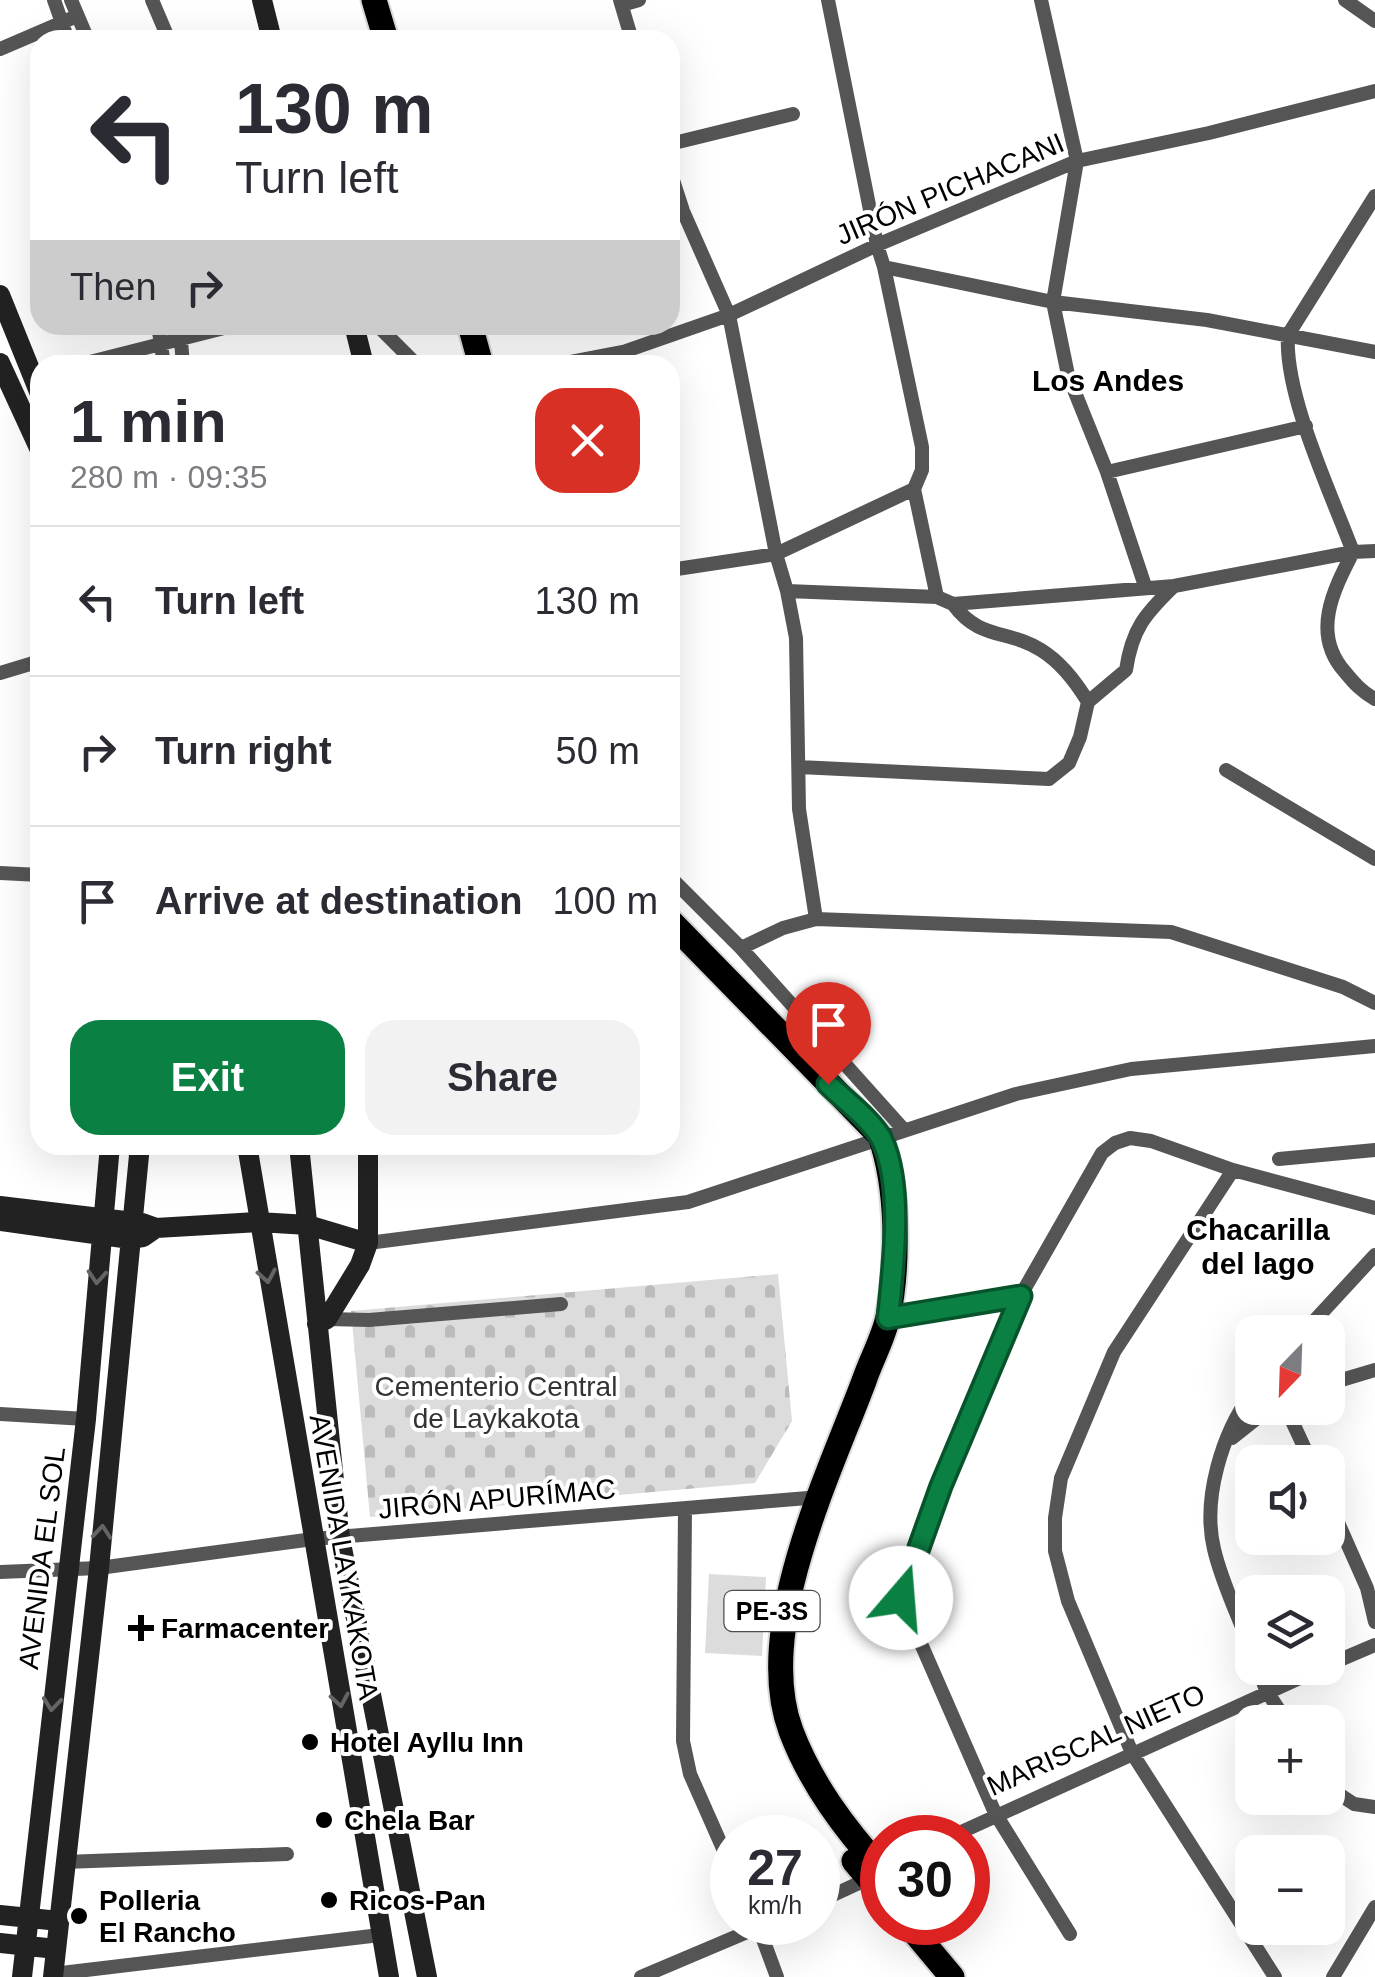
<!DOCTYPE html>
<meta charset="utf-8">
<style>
:root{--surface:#fff;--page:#f2f2f3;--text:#2b2b33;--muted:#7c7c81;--line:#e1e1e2;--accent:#0b8043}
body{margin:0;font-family:Helvetica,sans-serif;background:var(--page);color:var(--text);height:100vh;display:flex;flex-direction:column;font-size:38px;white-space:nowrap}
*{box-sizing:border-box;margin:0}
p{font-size:32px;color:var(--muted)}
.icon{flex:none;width:55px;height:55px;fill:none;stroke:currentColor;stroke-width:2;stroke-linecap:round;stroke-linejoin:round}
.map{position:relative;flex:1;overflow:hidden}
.sheet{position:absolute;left:30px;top:355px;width:650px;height:800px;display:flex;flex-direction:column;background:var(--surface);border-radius:30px;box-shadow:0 10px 40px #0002}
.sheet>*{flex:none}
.banner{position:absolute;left:30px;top:30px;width:650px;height:305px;border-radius:30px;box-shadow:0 10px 40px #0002;background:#fff;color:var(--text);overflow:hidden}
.needle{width:65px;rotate:203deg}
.tools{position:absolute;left:1235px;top:1315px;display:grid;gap:20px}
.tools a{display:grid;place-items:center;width:110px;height:110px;border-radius:20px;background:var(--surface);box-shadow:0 10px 40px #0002;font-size:50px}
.speed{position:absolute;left:710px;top:1815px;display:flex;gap:20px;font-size:50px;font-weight:700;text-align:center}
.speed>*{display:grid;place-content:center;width:130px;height:130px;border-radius:50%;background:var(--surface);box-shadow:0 10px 40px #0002;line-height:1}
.speed small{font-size:25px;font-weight:400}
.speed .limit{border:15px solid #d22;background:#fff;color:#111}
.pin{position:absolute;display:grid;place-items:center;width:85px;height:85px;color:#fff;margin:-102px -42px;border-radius:50% 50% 50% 0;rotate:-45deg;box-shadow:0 0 10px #0007}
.pin .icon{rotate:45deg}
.me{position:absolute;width:110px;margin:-55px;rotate:18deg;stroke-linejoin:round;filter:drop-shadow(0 0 8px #0008)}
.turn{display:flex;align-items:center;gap:35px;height:210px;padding:0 40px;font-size:45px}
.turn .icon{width:130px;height:130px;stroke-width:2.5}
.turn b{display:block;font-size:70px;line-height:85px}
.then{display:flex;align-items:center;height:95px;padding:0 40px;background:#0003;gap:20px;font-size:38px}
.round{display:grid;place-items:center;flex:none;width:105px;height:105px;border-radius:30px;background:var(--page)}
.headline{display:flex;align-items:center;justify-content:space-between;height:170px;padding:0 40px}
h1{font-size:60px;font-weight:700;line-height:75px}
.cta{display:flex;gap:20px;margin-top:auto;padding:20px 40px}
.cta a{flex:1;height:115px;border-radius:30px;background:var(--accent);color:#fff;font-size:40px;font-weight:700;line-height:115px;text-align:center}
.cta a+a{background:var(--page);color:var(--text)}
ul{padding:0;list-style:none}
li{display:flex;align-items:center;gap:30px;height:150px;padding:0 40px;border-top:2px solid var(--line)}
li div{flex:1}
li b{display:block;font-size:38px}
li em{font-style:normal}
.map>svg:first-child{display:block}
</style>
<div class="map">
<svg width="1375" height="1977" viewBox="0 0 1375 1977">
<defs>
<pattern id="cemetery-stones" width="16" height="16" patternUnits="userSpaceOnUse" patternTransform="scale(2.5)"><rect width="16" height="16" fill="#dcdcdc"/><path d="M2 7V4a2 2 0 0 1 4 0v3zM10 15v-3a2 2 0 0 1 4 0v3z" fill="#bbb"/></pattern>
</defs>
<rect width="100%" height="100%" fill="#fff"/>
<!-- cemetery -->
<path fill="url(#cemetery-stones)" d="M778,1274l14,147 -37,62 -385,34 -19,-206z"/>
<!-- pitch -->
<path fill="#dcdcdc" d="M709,1574l57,3 -4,79 -57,-3z"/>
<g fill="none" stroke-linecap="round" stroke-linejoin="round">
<!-- highway casing -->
<g stroke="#dbdbdb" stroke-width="29">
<path id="highway" d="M374,0l12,40
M470,325l11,40
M670,921l210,215c18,50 19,129 8,181 -5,22 -17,43 -24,64 -36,96 -111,249 -73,350 20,53 54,98 91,139
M854,1861l28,33
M906,1922l46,55"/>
</g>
<!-- street -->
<path stroke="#555" stroke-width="14" d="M54,0l14,40
M71,0l17,40
M152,0l17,40
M620,0l12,40
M828,0l49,245 7,22 38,180v23l-8,19 23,108
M1041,0l36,161 -24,141 15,73 39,97 38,114
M1345,0l30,21
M622,5l17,-5
M0,49l77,-33
M670,144l123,-30
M670,171l13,40 46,104 47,239 11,37 9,47 3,171 17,110
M1375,196l-87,139c-4,60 43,158 65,217 -20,39 -42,82 -8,120 9,11 17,20 30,27
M884,267l169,35 154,18 168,32
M158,325l6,40
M176,325l5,16 2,24
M377,325l40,40
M78,365l158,-40
M555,365l68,-13 106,-37 148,-70 200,-84 132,-28 166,-42
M1107,472l199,-46
M670,570l106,-16 138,-65
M787,591l150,6 16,7 221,-18 179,-34 22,-1
M953,604c27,37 55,25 88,46 21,13 35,32 47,52
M0,673l40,-12
M799,767l250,12 20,-16 11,-26 8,-35 38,-32c6,-41 19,-56 48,-84
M1226,770l149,89
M0,873l40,2
M670,877l71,71 163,182
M741,948l42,-20 33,-9 355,13 172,55 32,16
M1279,1159l96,-9
M1233,1170l-119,182 -53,126 -6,40v33l13,50 64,152 143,224
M368,1243l320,-41 328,-108 115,-25 244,-23
M887,1318l134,-23
M327,1319l42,1 192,-16
M1304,1332l71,-77
M1328,1384l47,-14
M1252,1393c-30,40 -50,106 -38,156 8,35 26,70 38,104
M1286,1408l25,54
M0,1414l86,5
M1232,1438l38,-30
M1328,1500l39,88 8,34
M685,1509l-2,232 7,33 42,95
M0,1572l99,-4 214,-29 507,-42
M1328,1665l47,-20
M1258,1668l8,22 21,32
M1328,1787l26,17 21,3
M948,1838l374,-170
M64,1862l223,-8
M818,1902l54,-25
M757,1923l20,54
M1070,1934l-75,-121 -94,-215 40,-112 80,-191 81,-142 13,-10 15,-5 21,3 82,29 142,38
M53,1974l327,-39
M641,1977l130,-55
M1333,1977l42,-70"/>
<!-- secondary -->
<path stroke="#222" stroke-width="20" d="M262,0l10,40
M0,295l40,99
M354,325l10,40
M0,363l40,87
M247,1145l142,832
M299,1145l41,393 87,439
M0,1206l142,17 14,5 -13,9 -13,2 -130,-18
M156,1228l102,-6 50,3 60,18
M317,1324l10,-5 33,-54 8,-22v-98
M0,1915l59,6
M0,1943l56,6
M22,1977l64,-558 24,-274
M53,1977l46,-409 41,-423"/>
<!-- highway -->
<use href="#highway" stroke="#000" stroke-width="25"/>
</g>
<!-- one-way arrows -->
<defs><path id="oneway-chevron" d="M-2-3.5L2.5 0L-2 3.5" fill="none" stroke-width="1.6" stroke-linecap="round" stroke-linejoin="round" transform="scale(2.5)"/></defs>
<g stroke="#646464">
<use href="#oneway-chevron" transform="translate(267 1276) rotate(80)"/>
<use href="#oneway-chevron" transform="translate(97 1277) rotate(94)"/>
<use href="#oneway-chevron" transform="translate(102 1532) rotate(-85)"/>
<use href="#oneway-chevron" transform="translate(340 1700) rotate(80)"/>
<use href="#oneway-chevron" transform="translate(52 1704) rotate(96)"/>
</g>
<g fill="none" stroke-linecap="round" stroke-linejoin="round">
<!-- route casing -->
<g stroke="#07532c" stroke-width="25">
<path id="route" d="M828,1084c16,16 44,36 54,56 22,47 11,128 6,178l133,-22 -80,190 -40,112"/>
</g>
<!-- route -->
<use href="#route" stroke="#0b8043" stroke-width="18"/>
</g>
<!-- markers -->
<g fill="#000" stroke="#fff" stroke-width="4">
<path d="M136 1613h10v10h10v10h-10v10h-10v-10h-10v-10h10z"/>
<circle cx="310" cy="1742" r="10"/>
<circle cx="324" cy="1820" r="10"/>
<circle cx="329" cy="1900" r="10"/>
<circle cx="79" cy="1916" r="10"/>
</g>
<g text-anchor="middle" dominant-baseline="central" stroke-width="8" stroke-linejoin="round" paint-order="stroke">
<!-- shield labels -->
<rect fill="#fff" stroke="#4c4c4c" stroke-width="2.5" x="724.5" y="1591" width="95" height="40" rx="8"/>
<g font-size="25" font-weight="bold" fill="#000">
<text x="772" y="1611">PE-3S</text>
</g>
<!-- street labels -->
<g font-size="28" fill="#000" stroke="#fff">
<text transform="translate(950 189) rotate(-23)">JIRÓN PICHACANI</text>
<text transform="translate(497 1499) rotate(-5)">JIRÓN APURÍMAC</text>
<text transform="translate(344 1557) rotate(80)">AVENIDA LAYKAKOTA</text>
<text transform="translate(42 1558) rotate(-83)">AVENIDA EL SOL</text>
<text transform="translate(1096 1740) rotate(-24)">MARISCAL NIETO</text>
</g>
<!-- park labels -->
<g font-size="28" fill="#333" stroke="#fff">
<text x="496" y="1386">Cementerio Central<tspan x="496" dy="32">de Laykakota</tspan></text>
</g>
<!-- poi labels -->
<g font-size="28" font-weight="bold" fill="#000" stroke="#fff" text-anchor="start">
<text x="161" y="1628">Farmacenter</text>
<text x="330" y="1742">Hotel Ayllu Inn</text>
<text x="344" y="1820">Chela Bar</text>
<text x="99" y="1900">Polleria<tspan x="99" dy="32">El Rancho</tspan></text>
<text x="349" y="1900">Ricos-Pan</text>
</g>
<!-- neighbourhood labels -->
<g font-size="30" font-weight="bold" fill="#000" stroke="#fff">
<text x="1108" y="380">Los Andes</text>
<text x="1258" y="1229">Chacarilla<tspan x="1258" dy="34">del lago</tspan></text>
</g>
</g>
</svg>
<div class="tools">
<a><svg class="needle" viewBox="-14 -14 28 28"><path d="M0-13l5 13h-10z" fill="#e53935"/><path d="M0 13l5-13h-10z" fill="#7c7c81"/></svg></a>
<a><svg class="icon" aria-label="sound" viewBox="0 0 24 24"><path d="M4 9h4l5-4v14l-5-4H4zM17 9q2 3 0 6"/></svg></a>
<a><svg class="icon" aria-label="layers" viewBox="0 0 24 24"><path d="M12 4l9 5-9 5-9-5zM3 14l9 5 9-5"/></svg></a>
<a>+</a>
<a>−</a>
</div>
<div class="speed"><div>27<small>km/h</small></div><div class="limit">30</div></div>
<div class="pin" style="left:828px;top:1084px;background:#d93025"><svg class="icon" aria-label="arrive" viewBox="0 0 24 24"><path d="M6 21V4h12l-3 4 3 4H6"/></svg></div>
<svg class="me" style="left:901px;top:1598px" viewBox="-20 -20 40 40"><circle r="19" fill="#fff"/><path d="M0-13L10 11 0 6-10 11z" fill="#0b8043"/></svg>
<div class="banner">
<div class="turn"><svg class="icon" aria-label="left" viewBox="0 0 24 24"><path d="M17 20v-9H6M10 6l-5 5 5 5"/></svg><div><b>130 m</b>Turn left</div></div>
<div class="then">Then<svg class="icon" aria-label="right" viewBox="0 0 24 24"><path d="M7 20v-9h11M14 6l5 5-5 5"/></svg></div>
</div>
<section class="sheet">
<div class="headline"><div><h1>1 min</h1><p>280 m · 09:35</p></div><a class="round" style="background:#d93025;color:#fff"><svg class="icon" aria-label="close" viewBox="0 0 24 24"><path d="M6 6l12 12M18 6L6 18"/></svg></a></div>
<ul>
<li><svg class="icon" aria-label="left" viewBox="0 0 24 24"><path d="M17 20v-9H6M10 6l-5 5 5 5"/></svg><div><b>Turn left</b></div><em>130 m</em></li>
<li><svg class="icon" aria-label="right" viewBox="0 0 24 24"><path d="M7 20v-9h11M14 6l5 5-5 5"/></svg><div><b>Turn right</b></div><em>50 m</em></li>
<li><svg class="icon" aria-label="arrive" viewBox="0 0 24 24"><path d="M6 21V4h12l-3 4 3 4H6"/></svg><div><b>Arrive at destination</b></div><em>100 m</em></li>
</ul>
<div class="cta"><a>Exit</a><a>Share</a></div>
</section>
</div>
